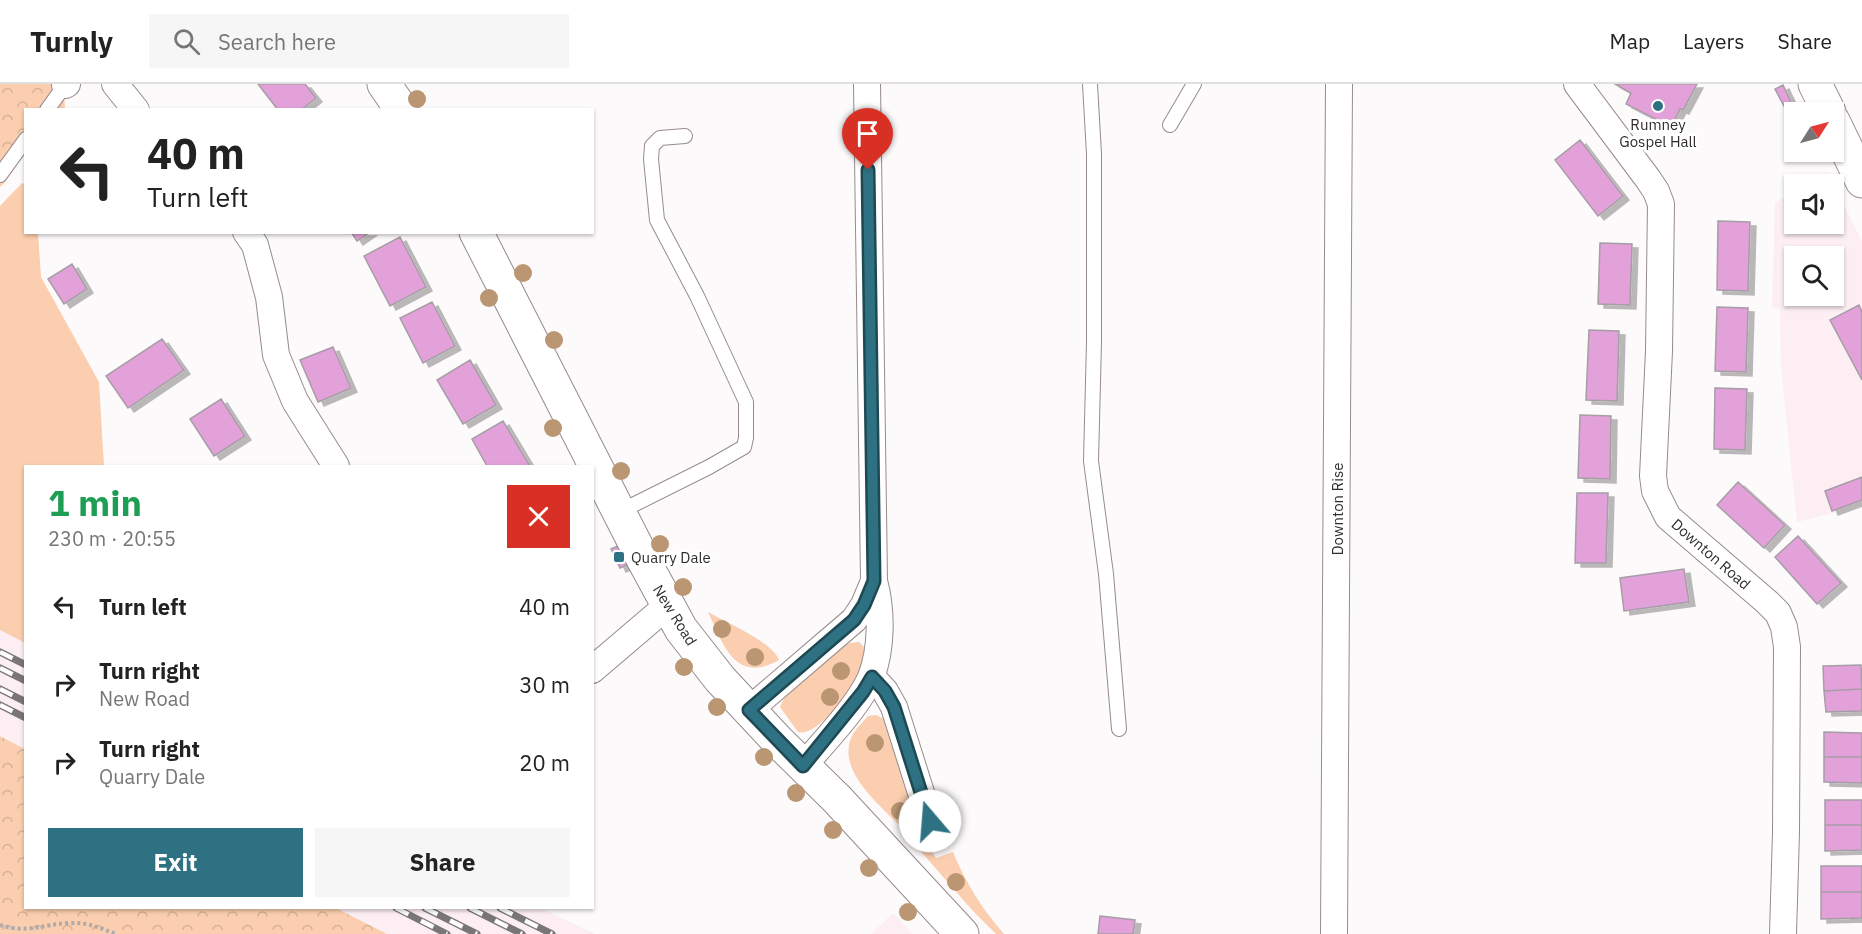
<!DOCTYPE html>
<meta charset="utf-8">
<style>
:root{--surface:#fff;--page:#f6f6f6;--text:#222;--muted:#767676;--line:#e0e0e0;--accent:#2e7182}
body{margin:0;font-family:"IBM Plex Sans",sans-serif;background:var(--page);color:var(--text);height:100vh;display:flex;flex-direction:column;font-size:22px;white-space:nowrap}
*{box-sizing:border-box;margin:0}
p{font-size:20px;color:var(--muted)}
.icon{flex:none;width:33px;height:33px;fill:none;stroke:currentColor;stroke-width:2;stroke-linecap:round;stroke-linejoin:round}
.map{position:relative;flex:1;overflow:hidden}
.side{position:absolute;left:24px;top:381px;width:570px;height:444px;display:flex;flex-direction:column;background:var(--surface);border-radius:0px;box-shadow:0 2px 4px #0004}
.side>*{flex:none}
.banner{position:absolute;left:24px;top:24px;width:570px;height:126px;border-radius:0px;box-shadow:0 2px 4px #0004;background:#fff;color:var(--text);overflow:hidden}
.needle{width:39px;rotate:54deg}
.fabs{position:absolute;left:1784px;top:18px;display:grid;gap:12px}
.fabs a{display:grid;place-items:center;width:60px;height:60px;border-radius:0px;background:var(--surface);box-shadow:0 2px 4px #0004;font-size:30px}
.pin{position:absolute;display:grid;place-items:center;width:51px;height:51px;color:#fff;margin:-62px -26px;border-radius:50% 50% 50% 0;rotate:-45deg;box-shadow:0 0 6px #0007}
.pin .icon{rotate:45deg}
.me{position:absolute;width:66px;margin:-33px;rotate:342deg;stroke-linejoin:round;filter:drop-shadow(0 0 4px #0008)}
.turn{display:flex;align-items:center;gap:21px;height:126px;padding:0 24px;font-size:27px}
.turn .icon{width:78px;height:78px;stroke-width:2.5}
.turn b{display:block;font-size:42px;line-height:51px}
.round{display:grid;place-items:center;flex:none;width:63px;height:63px;border-radius:0px;background:var(--page)}
.headline{display:flex;align-items:center;justify-content:space-between;height:102px;padding:0 24px}
h1{font-size:36px;font-weight:700;line-height:45px;color:#1e9e55}
.action{display:flex;gap:12px;margin-top:auto;padding:12px 24px}
.action a{flex:1;height:69px;border-radius:0px;background:var(--accent);color:#fff;font-size:24px;font-weight:700;line-height:69px;text-align:center}
.action a+a{background:var(--page);color:var(--text)}
ul{padding:0;list-style:none}
li{display:flex;align-items:center;gap:18px;height:78px;padding:0 24px}
li div{flex:1}
li b{display:block;font-size:22px}
li em{font-style:normal}
header{display:flex;align-items:center;gap:36px;box-sizing:border-box;height:84px;padding:0 30px;background:var(--surface);border-bottom:2px solid var(--line)}
header strong{font-size:28px}
nav{display:flex;gap:33px;margin-inline-start:auto;font-size:21px}
.search{width:420px;height:54px;background:var(--page);display:flex;align-items:center;gap:15px;box-sizing:border-box;padding:0 21px;border-radius:0px;color:var(--muted);font-size:22px}
.map>svg:first-child{display:block}
</style>
<header>
<strong>Turnly</strong>
<div class="search"><svg class="icon" aria-label="search" viewBox="0 0 24 24"><circle cx="10" cy="10" r="6"/><path d="M15 15l6 6"/></svg>Search here</div>
<nav><a>Map</a><a>Layers</a><a>Share</a></nav>
</header>
<div class="map">
<svg width="1862" height="850" viewBox="0 0 1862 850">
<defs>
<pattern id="forest-crowns" width="20" height="18" patternUnits="userSpaceOnUse" patternTransform="scale(1.5)"><rect width="20" height="18" fill="#faceae"/><path d="M2 6a3 3 0 1 1 6 0M12 15a3 3 0 1 1 6 0" fill="none" stroke="#d7b196"/></pattern>
<filter id="shadow"><feDropShadow dx="6" dy="4" stdDeviation="0" flood-color="#0004"/></filter>
</defs>
<rect width="100%" height="100%" fill="#fdfafb"/>
<!-- built -->
<path fill="#fceef2" fill-rule="evenodd" d="M1827,88l35,69v260l-32,13 -33,8 -16,-155 -1,-58 -8,-1 3,-105 19,-12v33h39v-40h-27zM1794,172h39v40h-39z
M0,546l25,13v106l-25,-14z
M336,824h205l54,26h-208z
M893,829l20,21h-42z"/>
<!-- grass -->
<path fill="#faceae" d="M22,99l3,1 1,48 12,1 3,44 58,105 5,84h-78l-1,177 -25,-13v-424z
M708,528c17,10 65,30 71,48 -44,25 -56,-16 -71,-48z
M859,558l6,6c-1,11 -4,23 -9,32 -7,15 -40,57 -58,52l-18,-25 5,-11 58,-50 7,-3z
M876,631l8,4 5,6 25,74c-1,12 -4,21 -13,28 -22,-23 -67,-58 -48,-93 4,-7 11,-13 15,-18z
M910,755c14,-1 20,8 26,19l17,-6c13,31 29,57 51,82h-8l-24,-24z"/>
<!-- forest -->
<path fill="url(#forest-crowns)" d="M0,0h66l-2,10 1,15 -39,1 -1,39 -18,10 -1,22 -6,6z
M0,652l25,13 1,159h310l51,26h-387z"/>
<!-- building -->
<path fill="#e3a1d9" stroke="#a79da6" stroke-width="1.5" filter="url(#shadow)" d="M258,0h47l11,14 -15,12h-23z
M1615,0h82l-14,26 -3,-1 -9,18 -45,-23 5,-11z
M1783,1l9,19 -7,4 -10,-19z
M1580,56l43,56 -25,20 -43,-56z
M1718,137l32,1 -2,69 -31,-1z
M351,148h19l-13,9z
M400,153l26,50 -36,19 -26,-50z
M1600,159l32,1 -2,61 -32,-1z
M72,180l15,25 -23,15 -16,-25z
M432,218l23,44 -32,17 -23,-45z
M1859,221l3,7v68l-32,-60z
M1717,223l31,1 -2,64 -31,-1z
M1589,246l30,1 -2,70 -31,-1z
M162,255l22,31 -56,38 -22,-32z
M333,263l18,41 -33,14 -18,-42z
M470,276l26,45 -33,19 -26,-44z
M1715,304l32,1 -2,61 -31,-1z
M221,315l24,37 -31,20 -24,-37z
M1580,331l31,1 -1,63 -32,-1z
M503,337l27,45h-43l-15,-27z
M1862,393v23l-30,11 -7,-20z
M1738,398l47,43 -21,23 -47,-43z
M1577,409h31l-2,70h-31z
M1798,452l43,47 -24,21 -42,-47z
M618,462l9,19 -7,3 -9,-19z
M1684,485l5,33 -65,9 -4,-33z
M1861,581l1,24 -38,2 -1,-25z
M1862,605v22l-36,1 -2,-21z
M1824,648l38,1v24h-38z
M1824,673h38v26l-38,-1z
M1825,716h37v25h-37z
M1825,741h37v25l-37,1z
M1821,782h41v26h-41z
M1821,808h41v26l-41,1z
M1100,832l35,4 -2,14h-35z"/>
<g fill="none" stroke-linecap="round" stroke-linejoin="round">
<!-- service casing -->
<g stroke="#978a8d" stroke-width="16">
<path id="service" d="M1090,0l4,70v188l-3,119 15,113 13,155
M47,26l18,-25
M1170,41l24,-41
M0,91l26,-36
M619,428l90,-45 35,-20 2,-9v-36l-49,-106 -40,-76 -6,-61 1,-13 8,-8 25,-2"/>
</g>
<!-- minor casing -->
<g stroke="#978a8d" stroke-width="28">
<path id="minor" d="M115,0l21,26
M1577,0l71,95 8,12 5,13 -2,147 -6,125 2,15 13,26 99,85 11,11 6,14 3,20 -1,185 -3,102
M65,1l2,-1
M246,148l9,13 14,52 7,58 19,46 41,65
M592,586l75,-64
M872,593l13,14 9,16 36,114
M749,626l105,-90 10,-15 10,-24 -7,-497
M803,682c20,-23 57,-62 68,-89 11,-28 11,-67 3,-96
M1334,850l5,-850"/>
</g>
<!-- tertiary casing -->
<g stroke="#978a8d" stroke-width="35">
<path id="tertiary" d="M384,0l18,26
M476,148l167,327 38,70 39,50 58,62 59,58 125,135"/>
</g>
<!-- secondary casing -->
<g stroke="#978a8d" stroke-width="35">
<path id="secondary" d="M1815,0l14,28
M1833,37l29,60"/>
</g>
<!-- path -->
<path stroke="#aeaaab" stroke-width="4" stroke-dasharray="3 3" stroke-linecap="butt" d="M0,841c27,9 44,-1 70,-2 17,-1 30,5 46,11"/>
<!-- service -->
<use href="#service" stroke="#fff" stroke-width="14"/>
<!-- minor -->
<use href="#minor" stroke="#fff" stroke-width="26"/>
<!-- tertiary -->
<use href="#tertiary" stroke="#fff" stroke-width="33"/>
<!-- secondary -->
<use href="#secondary" stroke="#fff" stroke-width="33"/>
<!-- rail casing -->
<g stroke="#7a7677" stroke-width="7">
<path id="rail" d="M0,568l26,13
M0,584l26,13
M0,605l26,13
M0,621l26,13
M396,824l51,26
M425,824l52,26
M470,824l52,26
M500,824l52,26"/>
</g>
<!-- rail -->
<use href="#rail" stroke="#fff" stroke-width="4.5" stroke-dasharray="14" stroke-linecap="butt"/>
</g>
<!-- trees -->
<g fill="#ba9672">
<circle cx="417" cy="15" r="9"/>
<circle cx="523" cy="189" r="9"/>
<circle cx="489" cy="214" r="9"/>
<circle cx="554" cy="256" r="9"/>
<circle cx="553" cy="344" r="9"/>
<circle cx="621" cy="387" r="9"/>
<circle cx="660" cy="460" r="9"/>
<circle cx="683" cy="503" r="9"/>
<circle cx="722" cy="545" r="9"/>
<circle cx="755" cy="573" r="9"/>
<circle cx="684" cy="583" r="9"/>
<circle cx="841" cy="587" r="9"/>
<circle cx="830" cy="613" r="9"/>
<circle cx="717" cy="623" r="9"/>
<circle cx="875" cy="659" r="9"/>
<circle cx="764" cy="673" r="9"/>
<circle cx="796" cy="709" r="9"/>
<circle cx="900" cy="727" r="9"/>
<circle cx="833" cy="746" r="9"/>
<circle cx="869" cy="784" r="9"/>
<circle cx="956" cy="798" r="9"/>
<circle cx="908" cy="828" r="9"/>
</g>
<g fill="none" stroke-linecap="round" stroke-linejoin="round">
<!-- route casing -->
<g stroke="#1e4954" stroke-width="15">
<path id="route" d="M868,86l6,411 -10,24 -10,15 -105,90 54,56 60,-74 9,-15 13,14 9,16 36,114"/>
</g>
<!-- route -->
<use href="#route" stroke="#2e7182" stroke-width="10"/>
</g>
<!-- markers -->
<g fill="#2e7182" stroke="#fff" stroke-width="2">
<circle cx="1658" cy="22" r="6"/>
<rect x="613" y="467" width="12" height="12" rx="3"/>
</g>
<g text-anchor="middle" dominant-baseline="central" stroke-width="6" stroke-linejoin="round" paint-order="stroke">
<!-- poi labels -->
<g font-size="15" fill="#312c2d" stroke="#fff">
<text x="1658" y="40">Rumney<tspan x="1658" dy="17">Gospel Hall</tspan></text>
<text x="631" y="473" text-anchor="start">Quarry Dale</text>
</g>
<!-- street labels -->
<g font-size="15" fill="#312c2d" stroke="#fff">
<text transform="translate(1337 425) rotate(-90)">Downton Rise</text>
<text transform="translate(1711 470) rotate(41)">Downton Road</text>
<text transform="translate(675 531) rotate(58)">New Road</text>
</g>
</g>
</svg>
<div class="fabs">
<a><svg class="needle" viewBox="-14 -14 28 28"><path d="M0-13l5 13h-10z" fill="#e53935"/><path d="M0 13l5-13h-10z" fill="#767676"/></svg></a>
<a><svg class="icon" aria-label="sound" viewBox="0 0 24 24"><path d="M4 9h4l5-4v14l-5-4H4zM17 9q2 3 0 6"/></svg></a>
<a><svg class="icon" aria-label="search" viewBox="0 0 24 24"><circle cx="10" cy="10" r="6"/><path d="M15 15l6 6"/></svg></a>
</div>
<div class="pin" style="left:868px;top:86px;background:#d93025"><svg class="icon" aria-label="arrive" viewBox="0 0 24 24"><path d="M6 21V4h12l-3 4 3 4H6"/></svg></div>
<svg class="me" style="left:930px;top:737px" viewBox="-20 -20 40 40"><circle r="19" fill="#fff"/><path d="M0-13L10 11 0 6-10 11z" fill="#2e7182"/></svg>
<div class="banner">
<div class="turn"><svg class="icon" aria-label="left" viewBox="0 0 24 24"><path d="M17 20v-9H6M10 6l-5 5 5 5"/></svg><div><b>40 m</b>Turn left</div></div>
</div>
<section class="side">
<div class="headline"><div><h1>1 min</h1><p>230 m · 20:55</p></div><a class="round" style="background:#d93025;color:#fff"><svg class="icon" aria-label="close" viewBox="0 0 24 24"><path d="M6 6l12 12M18 6L6 18"/></svg></a></div>
<ul>
<li><svg class="icon" aria-label="left" viewBox="0 0 24 24"><path d="M17 20v-9H6M10 6l-5 5 5 5"/></svg><div><b>Turn left</b></div><em>40 m</em></li>
<li><svg class="icon" aria-label="right" viewBox="0 0 24 24"><path d="M7 20v-9h11M14 6l5 5-5 5"/></svg><div><b>Turn right</b><p>New Road</p></div><em>30 m</em></li>
<li><svg class="icon" aria-label="right" viewBox="0 0 24 24"><path d="M7 20v-9h11M14 6l5 5-5 5"/></svg><div><b>Turn right</b><p>Quarry Dale</p></div><em>20 m</em></li>
</ul>
<div class="action"><a>Exit</a><a>Share</a></div>
</section>
</div>
